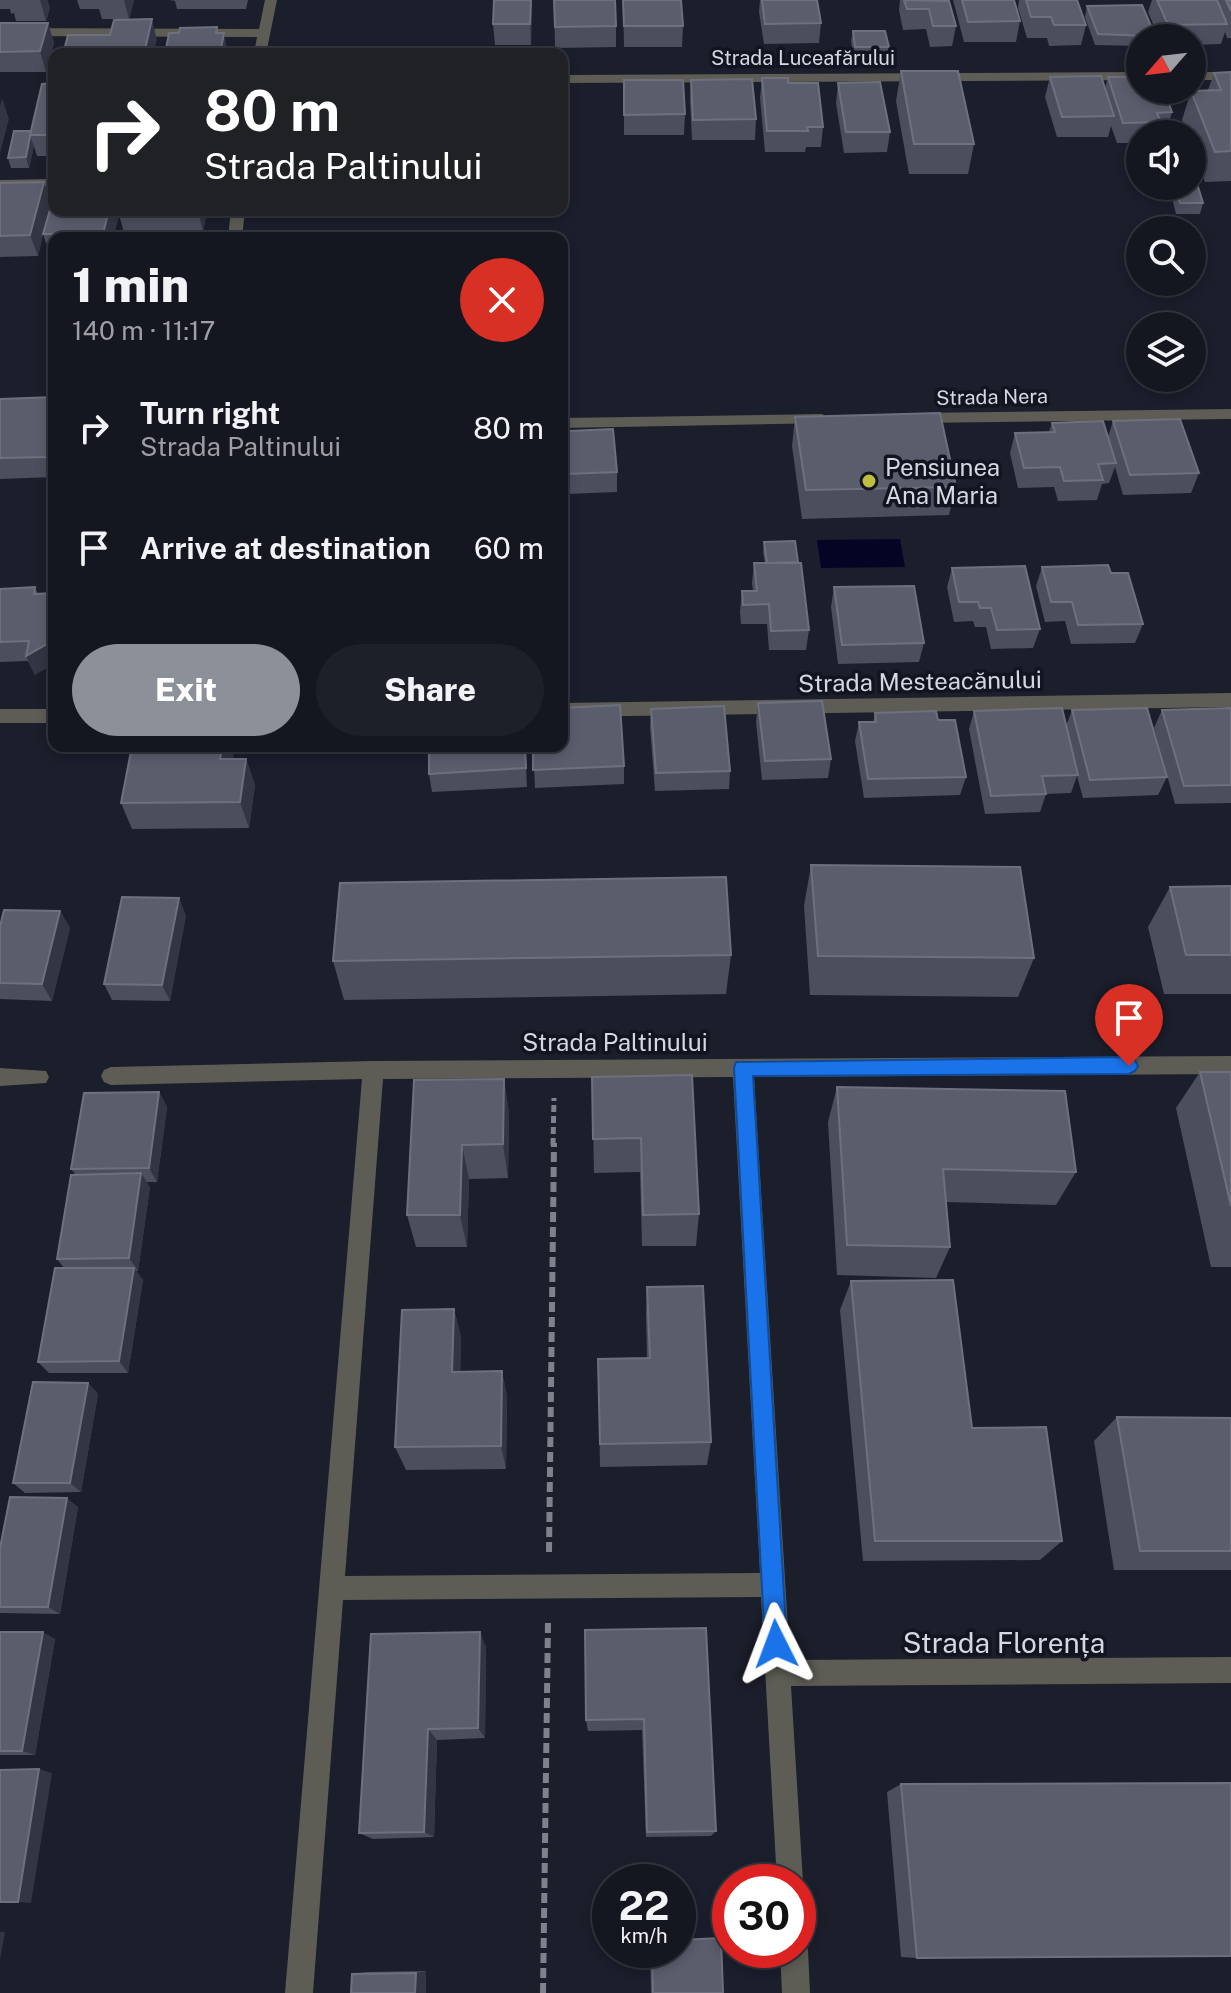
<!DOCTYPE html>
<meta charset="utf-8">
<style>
:root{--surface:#141620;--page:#1d1f29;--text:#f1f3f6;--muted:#9d9fa5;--line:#33353e;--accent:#8c9099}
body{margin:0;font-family:"Public Sans",sans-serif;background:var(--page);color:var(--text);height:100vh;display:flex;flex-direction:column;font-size:30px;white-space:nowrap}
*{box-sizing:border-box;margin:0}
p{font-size:26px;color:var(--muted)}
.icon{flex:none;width:44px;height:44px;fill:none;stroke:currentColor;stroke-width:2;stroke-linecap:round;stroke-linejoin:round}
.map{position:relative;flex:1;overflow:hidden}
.panel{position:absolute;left:48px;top:232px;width:520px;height:520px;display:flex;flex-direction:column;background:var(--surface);border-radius:16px;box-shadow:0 4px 12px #0003,0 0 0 2px var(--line)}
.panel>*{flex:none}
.guide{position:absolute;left:48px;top:48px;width:520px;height:168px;border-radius:16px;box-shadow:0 4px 12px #0003,0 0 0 2px var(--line);background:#202124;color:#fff;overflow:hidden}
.needle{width:52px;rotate:242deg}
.buttons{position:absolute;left:1126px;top:24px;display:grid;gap:16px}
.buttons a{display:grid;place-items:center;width:80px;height:80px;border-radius:50%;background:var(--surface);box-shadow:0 4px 12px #0003,0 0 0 2px var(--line);font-size:40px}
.speed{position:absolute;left:592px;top:1864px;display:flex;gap:16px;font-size:40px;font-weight:700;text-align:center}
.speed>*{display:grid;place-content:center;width:104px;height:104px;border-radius:50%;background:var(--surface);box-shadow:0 4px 12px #0003,0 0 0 2px var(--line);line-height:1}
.speed small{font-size:20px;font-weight:400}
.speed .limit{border:12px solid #d22;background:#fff;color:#111}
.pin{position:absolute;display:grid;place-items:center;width:68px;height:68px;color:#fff;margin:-82px -34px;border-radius:50% 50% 50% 0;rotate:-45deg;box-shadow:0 0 8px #0007}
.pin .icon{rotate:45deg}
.me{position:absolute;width:88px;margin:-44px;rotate:357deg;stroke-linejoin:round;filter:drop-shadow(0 0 6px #0008)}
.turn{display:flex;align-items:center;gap:28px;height:168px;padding:0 24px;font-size:36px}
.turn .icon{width:104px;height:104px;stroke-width:2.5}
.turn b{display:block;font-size:56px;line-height:68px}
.round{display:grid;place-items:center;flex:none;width:84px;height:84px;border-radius:42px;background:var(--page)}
.summary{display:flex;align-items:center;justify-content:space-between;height:136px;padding:0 24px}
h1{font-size:48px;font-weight:800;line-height:60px}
.primary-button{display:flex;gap:16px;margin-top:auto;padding:16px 24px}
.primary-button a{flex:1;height:92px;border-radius:48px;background:var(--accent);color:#fff;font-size:32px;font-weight:800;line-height:92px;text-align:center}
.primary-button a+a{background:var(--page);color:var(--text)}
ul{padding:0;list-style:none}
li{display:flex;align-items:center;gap:24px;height:120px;padding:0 24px}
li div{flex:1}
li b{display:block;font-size:30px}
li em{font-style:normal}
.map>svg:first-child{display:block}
</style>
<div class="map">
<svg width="1231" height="1993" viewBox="0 0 1231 1993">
<rect width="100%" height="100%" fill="#1b1e2b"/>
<!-- water -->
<path fill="#050425" d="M900,539l5,28 -84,1 -4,-28z"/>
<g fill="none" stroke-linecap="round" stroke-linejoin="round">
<!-- path-far1 -->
<path stroke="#7f818c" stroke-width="5" stroke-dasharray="7 4" stroke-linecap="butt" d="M553,1145l1,-47"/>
<!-- path -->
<path stroke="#7f818c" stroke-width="6" stroke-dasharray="10 5" stroke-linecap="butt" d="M549,1552l5,-409
M543,1993l5,-371"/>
<!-- minor -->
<path fill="#5d5d56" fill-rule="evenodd" d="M265,0h12l-11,54h-12l3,-17 -257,-1v-8l259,1z
M1140,72v8l-578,3v-8z
M1192,72h39v8h-39z
M54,179v8l-54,1v-8z
M231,210h14l-3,28h-14z
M1231,409v10l-317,4 -8,-5 8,-5z
M822,414l8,5 -2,4 -266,5v-10z
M1231,693v14l-669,10v-14z
M0,709h54v14h-54z
M1231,1056v18l-477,3 36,583 441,-3v26l-440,3 12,196 -5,10v-10h-21l-16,-285 -418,3 -30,393h-28l77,-914 -251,6 -7,-3 -3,-6 3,-6 7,-3 262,-6zM733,1077l27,496 -415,3 38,-497z
M0,1068l46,3 3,6 -3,6 -46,3z
M798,1938l6,2 4,10 2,43h-28l-2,-43h18z"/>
</g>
<!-- wall -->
<path fill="#4b4e5d" d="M0,0h47l3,8 -4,13h-30l-2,-8 -3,1 -1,-5h-10z
M77,0h57l-5,19h-27l-3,-10h-19z
M169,0h79l-2,9h-69l-2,-8z
M494,0h38l-1,45h-36l-2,-21z
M554,0l62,26v21l-61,1z
M623,0l60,26 -1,21h-58z
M760,0h57l4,23 -2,20 -55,1 -5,-32z
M900,0h34l22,26 -4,20 -22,1 -4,-18 -23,1 -4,-20z
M953,0h61l6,21 -4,21h-52z
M1019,0h58l9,25 -5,20 -32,1 -2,-8h-20l-9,-30z
M1152,0h79v38h-4l-2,-6 -4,12 -29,1v-7h-33l-11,-26z
M1087,6l67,27 -2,5h-12v8l-45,-1 -10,-28z
M0,23h48l6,20 -8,29h-46z
M853,31l36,16 -2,10h-33l-3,-16z
M901,71l73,73 -6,30h-59l-13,-73z
M1231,72v109l-26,1 -13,-35v-13h-5l-5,-14 9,-29 17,-1 6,-17z
M1050,77l55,11 3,-11 64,35 -6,21 -26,1v9h-23l-6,-17 -3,11h-51l-12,-40z
M762,78l26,5 35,44 -2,20h-15l-1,5h-40l-5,-54z
M624,80l61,34 -1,21h-60z
M691,80l65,39 -1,21h-63l-2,-40z
M54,83v73h-17l-3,-10 -5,22h-18l-3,-10 23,-27z
M838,83l52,49 -3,20 -43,1 -8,-50z
M44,182l7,21 -8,31 11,-24h153l-4,22h-79l-5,-17 -6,23h-59v17h-4l-7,-21 -5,22 -38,1v-74z
M1169,186h23l11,17 -3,11h-24z
M54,397v80l-54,2v-80z
M795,417l161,70 -7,28 -147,4 -10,-73z
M1113,421l86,52 -8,20 -68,2 -8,-28 -6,16 -7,1 -5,16 -39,1 -4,-14 -36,1 -8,-35 5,-20 34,-1 3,-9 56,14z
M562,427l55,45v20l-50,2 -1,-6h-4z
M764,542l45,88 -3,20h-37l-2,-26h-26l-1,-13 2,-20h11l-1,-8 2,-20h11l-2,-11z
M1042,567l69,6 32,51 -8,19 -64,1 -6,-23 -20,1 -9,-36z
M952,568l88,61 -7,19 -42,1 -5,-22h-11l-2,-6 -19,1 -7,-35z
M35,587l3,7 -3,81 -7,-14 -28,1v-73z
M834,587l90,56 -5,19 -81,2 -7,-57z
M758,703l73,56 -3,19 -66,2 -6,-58z
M1231,708v95l-56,1 -21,-76 8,-18z
M651,709l79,62 -1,18 -74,2 -5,-64z
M1072,710l95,67 -9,18 -75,3 -6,-22 -6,17 -25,1 -6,18 -55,2 -16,-85 5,-18 92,15z
M875,713l63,7 28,57 -6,18 -96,3 -9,-57 4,-19h14z
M525,746l2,41 -95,5 -3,-18z
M533,746l91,20v18l-89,4z
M233,759h13l9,26 -6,43 -117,1 -11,-26z
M811,865l223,93 -16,39 -208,-2 -6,-89z
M1231,886v108h-67l-16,-67 22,-40z
M60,911l10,17 -18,73 -52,-2v-73z
M186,915l-16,86 -58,-1 -8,-16z
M731,955l-5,39 -382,6 -11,-39z
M1200,1072h31v195h-20l-35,-159z
M592,1077l107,137 -3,32h-54l-2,-74 -46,1z
M504,1079l5,35 -1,64 -39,1 -2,68h-51l-9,-32z
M837,1087l239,85 -20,33 -110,-3 4,45 -14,31 -99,-3 -9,-153z
M159,1092l8,15 -10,75h-11l4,5 -12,84h-2l7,9 -15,93h-79l-11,-11 26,-94 -7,-9 19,-84 -5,-6z
M851,1281l211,260 -22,19 -177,1 -23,-251z
M647,1287l64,155 -4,23 -107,2 -2,-108 49,-1 -1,-42z
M454,1309l7,28 -1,35 42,-1 5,26 -1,72 -100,1 -11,-23z
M88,1383l10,11 -17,98 -56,1 -12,-10z
M1117,1417l114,1v152h-117l-20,-129z
M78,1507l-18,107 -60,-1v-65z
M585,1630l131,201 -5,5 -65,1 -4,-107 -54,1 -2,-11z
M0,1632l55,7 -20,116h-35z
M371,1634l115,13 -1,91 -48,2 -3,97 -61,2 -14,-6z
M901,1784l16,174 -16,-1 -14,-165z
M650,1950h28l45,43h-72z
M426,1971v22l-74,-19 15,-2z"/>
<!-- shaded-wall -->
<path fill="#323543" d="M36,0h11l3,8 -4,13 -6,-21z
M124,0h10l-5,19z
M531,0h1l-1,45 -1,-21z
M152,19l5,21 -4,14h-9z
M48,23l6,20 -8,29 -6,-21z
M224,33l4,21h-8z
M2,98l7,21 -9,34v-47z
M30,136l4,10 -5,22 -3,-11z
M44,182l7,21 -13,53 -8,-21z
M109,210h11l-2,2 1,3 -6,23h-9l-1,-4z
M198,210h9l-4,22z
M54,428v45l-6,-16z
M54,640v24l-19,11 -9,-19z
M222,746h13l-6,39 -9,-26z
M246,759l9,26 -6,43 -9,-26z
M179,898l7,17 -16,86 -8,-16z
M60,911l10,17 -18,73 -10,-17z
M504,1079l5,35 -1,64 -5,-34z
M159,1092l8,15 -10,75 -8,-14z
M462,1145l7,34 -2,68 -7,-32z
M141,1173l9,14 -12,84 -9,-13z
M134,1268l9,12 -15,93 -9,-12z
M454,1309l7,28 -1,61 -8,-26z
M502,1371l5,26 -1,72 -5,-23z
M88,1383l10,11 -17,98 -11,-9z
M67,1498l11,9 -18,107 -12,-7z
M43,1632l12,7 -20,116 -13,-4z
M480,1632l6,15 -1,91 -7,-10z
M428,1729l9,11 -3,97 -10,-5z
M39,1769l13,4 -21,130 -13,-1z
M0,1932h5l-5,28z
M426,1971v22h-11l1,-20z"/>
<!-- building -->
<path fill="#5a5d6b" stroke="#6e707e" stroke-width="2" d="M494,0h37l-1,24h-37z
M554,0h61l1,26 -61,1z
M623,0h58l2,26h-59z
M762,0h55l4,23 -56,1z
M904,0l45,1 7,25h-23l-4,-17h-22z
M962,0h52l6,21 -52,1z
M1026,0h51l9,25h-32l-3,-8h-20z
M1157,0h60l10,24 -59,1z
M1226,0h5v11z
M1142,5l12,28h-8l1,3 -49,-2 -11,-28z
M152,19l-8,35h-81l5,-19h42l4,-15z
M0,23h48l-8,28 -40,1z
M217,27l-1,6h8l-4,21h-55l4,-21h10l1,-5z
M853,31h32l4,16h-34z
M901,71h57l16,73h-60z
M1231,72v79l-16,1 -24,-61 30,-1 -7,-17z
M1101,76l13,40 -52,1 -12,-40z
M1108,77h32v13h24l8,22 -15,1 4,9 -38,1z
M762,78h26v5h30l5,44h-16l1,4h-41z
M752,79l4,40 -63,1 -2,-40z
M624,80h59l2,34 -61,1z
M880,82l10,50h-44l-8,-49z
M54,83v52h-24l12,-51z
M14,131h17l-5,26 -18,1z
M1192,167l11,36h-23l-5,-17h17z
M44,182l-14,53 -30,1v-53z
M54,196v14h55l-6,24h-60z
M118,210h80l-80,2z
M54,397v31l-6,29 -48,1v-59z
M940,413l16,74 -150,3 -11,-73z
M1180,419l19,54 -69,2 -17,-54z
M1103,421l13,42 -18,1 5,16 -39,1 -4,-14 -36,1 -9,-35 40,-1 -3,-9z
M567,426l1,5 45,-2 4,43 -51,2 -1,-6h-3v-41z
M795,541l3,21 -31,1 -3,-21z
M754,563h47l8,67 -38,1 -2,-27 -26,1 -1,-14h15z
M1108,565l3,8h17l15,51 -65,1 -6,-23h-21l-9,-35z
M1025,566l15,63 -43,1 -6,-22h-11l-2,-6h-19l-7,-34z
M914,586l10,57 -82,2 -8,-58z
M35,587l-1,7 20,-1v47l-28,16 3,-15 -29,1v-53z
M822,701l9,58 -66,2 -7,-58z
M620,705l4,61 -91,4v-24h29v-38z
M724,706l6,65 -74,2 -5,-64z
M1062,708l16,67 -36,1 4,18 -55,2 -17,-85z
M1147,708l20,69 -77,3 -18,-70z
M1231,708v77l-47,1 -22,-76z
M936,711l2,9h17l11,57 -98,2 -9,-57h17l-1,-9z
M132,746h90l-2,13h26l-6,43 -119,1z
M429,746h96l1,22 -97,6z
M811,865l209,2 14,91 -216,-2z
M726,877l5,78 -398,6 7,-78z
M1231,886v69h-45l-16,-68z
M122,897l57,1 -17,87 -58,-1z
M4,910l56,1 -18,73 -42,-1v-57z
M1200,1072h31v134z
M692,1075l7,139 -56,1 -2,-77 -48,1 -1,-62z
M504,1079l-1,65 -41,1 -2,70h-53l7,-135z
M837,1087l228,4 11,81 -133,-3 7,78 -103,-2z
M159,1092l-10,76 -78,1 13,-76z
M141,1173l-12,85 -72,1 14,-84z
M55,1268h79l-15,93 -81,1z
M953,1280l19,148 74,-1 16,114h-187l-24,-260z
M703,1286l8,156 -111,2 -2,-85 52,-1 -3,-71z
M454,1309l-2,63 50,-1 -1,75 -106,1 7,-137z
M33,1382l55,1 -18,100h-57z
M1117,1417l114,1v133h-91z
M10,1497l57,1 -19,109h-48v-59z
M706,1628l10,203 -69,1 -3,-113 -58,1 -1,-90z
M0,1632h43l-21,119h-22z
M480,1632l-2,96 -50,1 -4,103 -65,1 12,-199z
M39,1769l-21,133h-18v-132z
M1231,1783v173l-314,2 -16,-174z
M721,1938l2,55h-70l-1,-43h26v-10z
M416,1973l-1,20h-64l1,-19z"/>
<!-- route -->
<path fill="#1a73e8" stroke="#114b97" stroke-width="2" d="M1129,1057l6,3 3,6 -3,5 -6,3 -376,2 34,568 -3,8 -8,3 -8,-3 -3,-8 -31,-576 2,-6z"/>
<!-- markers -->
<circle fill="#bfbe41" stroke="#121521" stroke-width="3" cx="869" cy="481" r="8"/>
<g text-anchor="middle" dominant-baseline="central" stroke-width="7" stroke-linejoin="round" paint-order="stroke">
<!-- far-street labels -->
<g font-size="20" fill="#d6d8e1" stroke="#121521">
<text x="803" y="58">Strada Luceafărului</text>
<text transform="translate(992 397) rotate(-1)">Strada Nera</text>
</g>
<!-- poi labels -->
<g font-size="24" fill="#d6d8e1" stroke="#121521" text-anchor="start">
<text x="885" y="467">Pensiunea<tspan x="885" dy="28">Ana Maria</tspan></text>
</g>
<!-- street labels -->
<g font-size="24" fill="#d6d8e1" stroke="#121521">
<text transform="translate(920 681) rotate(-1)">Strada Mesteacănului</text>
<text x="615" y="1042">Strada Paltinului</text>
</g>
<!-- near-street labels -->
<g font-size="28" fill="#d6d8e1" stroke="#121521">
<text x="1004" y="1642">Strada Florența</text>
</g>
</g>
</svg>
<div class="buttons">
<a><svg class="needle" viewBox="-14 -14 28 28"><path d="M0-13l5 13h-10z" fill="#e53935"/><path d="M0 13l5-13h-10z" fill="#9d9fa5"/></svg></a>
<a><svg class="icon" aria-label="sound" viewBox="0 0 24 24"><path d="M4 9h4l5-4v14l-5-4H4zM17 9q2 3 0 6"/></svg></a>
<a><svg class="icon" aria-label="search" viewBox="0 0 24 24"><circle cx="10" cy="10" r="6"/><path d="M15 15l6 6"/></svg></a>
<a><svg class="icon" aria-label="layers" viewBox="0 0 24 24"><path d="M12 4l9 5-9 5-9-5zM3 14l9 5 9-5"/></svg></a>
</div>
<div class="speed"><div>22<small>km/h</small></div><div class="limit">30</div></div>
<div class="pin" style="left:1129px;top:1066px;background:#d93025"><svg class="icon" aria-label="arrive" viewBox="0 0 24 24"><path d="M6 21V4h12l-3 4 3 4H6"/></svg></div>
<svg class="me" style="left:776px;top:1644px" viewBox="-20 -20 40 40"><path d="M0-17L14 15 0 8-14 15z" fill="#1a73e8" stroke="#fff" stroke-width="4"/></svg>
<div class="guide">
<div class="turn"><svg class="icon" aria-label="right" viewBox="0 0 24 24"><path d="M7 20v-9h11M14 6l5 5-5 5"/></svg><div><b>80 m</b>Strada Paltinului</div></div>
</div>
<section class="panel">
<div class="summary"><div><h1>1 min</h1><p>140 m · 11:17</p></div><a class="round" style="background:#d93025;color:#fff"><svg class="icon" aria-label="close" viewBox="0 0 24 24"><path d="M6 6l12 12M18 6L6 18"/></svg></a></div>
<ul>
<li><svg class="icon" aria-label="right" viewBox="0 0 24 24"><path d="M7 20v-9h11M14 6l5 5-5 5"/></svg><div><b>Turn right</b><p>Strada Paltinului</p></div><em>80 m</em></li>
<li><svg class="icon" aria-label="arrive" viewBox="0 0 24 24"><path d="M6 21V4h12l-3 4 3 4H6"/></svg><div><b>Arrive at destination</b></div><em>60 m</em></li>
</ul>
<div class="primary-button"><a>Exit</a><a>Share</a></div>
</section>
</div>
